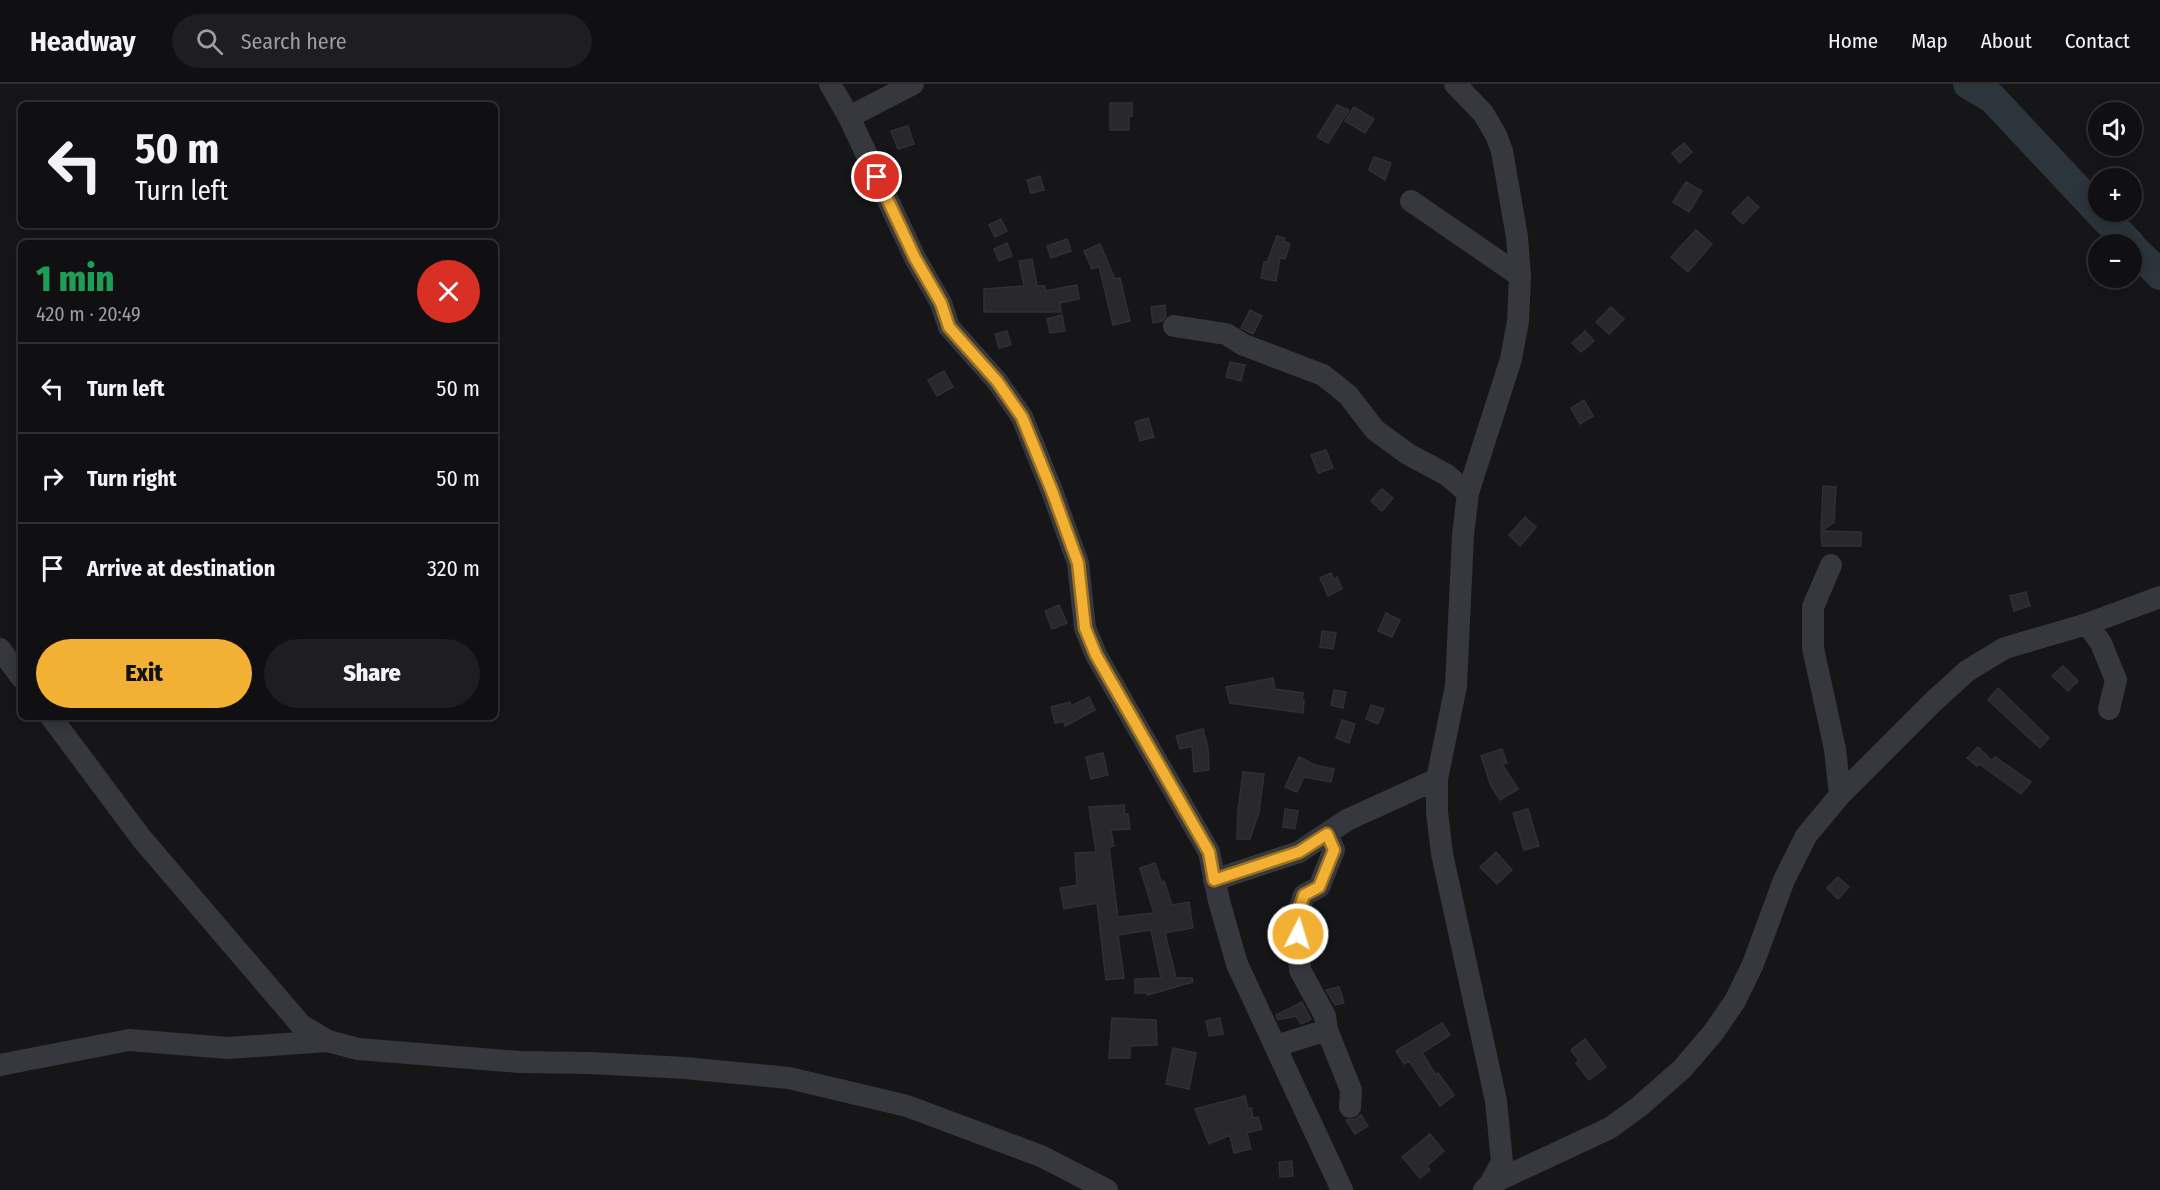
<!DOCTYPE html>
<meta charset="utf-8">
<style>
:root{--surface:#101012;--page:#1e1e20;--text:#f1f3f6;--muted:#9c9d9f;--line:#303032;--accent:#f2b134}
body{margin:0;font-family:"Fira Sans Condensed",sans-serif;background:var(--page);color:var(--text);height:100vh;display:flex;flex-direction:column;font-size:22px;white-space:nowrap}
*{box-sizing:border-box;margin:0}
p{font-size:20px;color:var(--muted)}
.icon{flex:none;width:33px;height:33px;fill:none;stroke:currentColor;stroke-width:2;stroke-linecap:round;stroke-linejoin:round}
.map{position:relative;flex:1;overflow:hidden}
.sheet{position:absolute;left:18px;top:156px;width:480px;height:480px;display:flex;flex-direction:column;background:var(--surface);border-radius:9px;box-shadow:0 3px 15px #0003,0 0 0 2px var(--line)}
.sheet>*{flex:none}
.hud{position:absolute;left:18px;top:18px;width:480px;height:126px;border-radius:9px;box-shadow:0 3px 15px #0003,0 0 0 2px var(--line);background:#101012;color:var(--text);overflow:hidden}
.buttons{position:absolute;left:2088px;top:18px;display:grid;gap:12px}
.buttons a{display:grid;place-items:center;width:54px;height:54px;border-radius:50%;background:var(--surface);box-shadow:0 3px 15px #0003,0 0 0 2px var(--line);font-size:30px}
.pin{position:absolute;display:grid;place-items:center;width:51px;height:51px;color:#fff;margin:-26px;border:3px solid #fff;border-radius:50%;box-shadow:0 2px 6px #0007}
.me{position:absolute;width:66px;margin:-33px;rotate:5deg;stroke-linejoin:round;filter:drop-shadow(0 0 4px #0008)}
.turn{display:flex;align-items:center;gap:21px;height:126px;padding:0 18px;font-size:27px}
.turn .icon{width:78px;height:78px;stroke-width:2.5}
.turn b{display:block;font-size:42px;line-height:51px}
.round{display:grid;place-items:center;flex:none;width:63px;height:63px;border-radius:32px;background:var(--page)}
.head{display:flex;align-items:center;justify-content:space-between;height:102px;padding:0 18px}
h1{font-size:36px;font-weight:800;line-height:45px;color:#1e9e55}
.action{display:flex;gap:12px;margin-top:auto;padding:12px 18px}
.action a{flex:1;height:69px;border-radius:36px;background:var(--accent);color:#111;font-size:24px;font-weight:800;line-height:69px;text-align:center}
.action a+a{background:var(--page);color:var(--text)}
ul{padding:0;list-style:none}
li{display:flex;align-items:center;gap:18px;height:90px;padding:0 18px;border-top:2px solid var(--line)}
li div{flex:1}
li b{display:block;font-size:22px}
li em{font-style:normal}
header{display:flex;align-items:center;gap:36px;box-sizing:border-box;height:84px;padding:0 30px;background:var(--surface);border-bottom:2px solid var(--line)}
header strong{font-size:28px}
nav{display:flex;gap:33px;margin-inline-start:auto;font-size:21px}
.search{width:420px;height:54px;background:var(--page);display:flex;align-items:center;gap:15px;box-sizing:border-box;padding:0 21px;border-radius:33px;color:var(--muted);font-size:22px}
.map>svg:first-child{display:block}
</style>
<header>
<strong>Headway</strong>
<div class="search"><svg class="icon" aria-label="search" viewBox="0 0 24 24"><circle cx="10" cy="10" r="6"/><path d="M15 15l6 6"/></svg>Search here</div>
<nav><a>Home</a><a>Map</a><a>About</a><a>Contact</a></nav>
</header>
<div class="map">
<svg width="2160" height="1106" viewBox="0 0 2160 1106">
<rect width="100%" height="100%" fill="#161618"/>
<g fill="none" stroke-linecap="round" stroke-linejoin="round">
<!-- river -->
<path stroke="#2c353c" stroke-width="30" d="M1968,0l24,14 106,113
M2099,128l31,32
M2132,163l28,28"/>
</g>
<!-- building -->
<path fill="#29292c" stroke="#303034" stroke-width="1.5" d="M1110,19h22v13h-3v14h-19z
M1337,21l12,5 -21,33 -11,-6z
M1354,23l20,12 -9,14 -20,-12z
M908,42l6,18 -16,5 -7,-18z
M1684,59l8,9 -12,11 -8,-10z
M1374,73l17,6 -6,17 -16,-10z
M1040,92l4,14 -13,3 -4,-13z
M1686,98l16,9 -13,21 -16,-10z
M1748,113l11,10 -16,17 -11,-11z
M1001,135l6,12 -12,6 -6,-12z
M1696,146l16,14 -24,28 -17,-15z
M1277,152l7,2v3l6,3 -5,15 -5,-1 -4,23 -15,-3 3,-16h3z
M1067,155l4,12 -20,7 -4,-12z
M1007,159l5,13 -13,5 -5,-12z
M1100,160l15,35 5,-1 10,43 -17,4 -14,-59 -7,3 -8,-18z
M1032,175l5,27h8v5l32,-6 2,14 -19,4 1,9h-77v-23l40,-3 -5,-25z
M1165,221l1,11 -4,5 -9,2 -2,-16z
M1611,223l13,12 -15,15 -13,-12z
M1250,226l12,6 -9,18 -12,-6z
M1062,231l3,16 -15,2 -3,-14z
M1007,247l4,14 -12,3 -4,-14z
M1585,247l9,10 -13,11 -9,-9z
M1230,278l15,3 -4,16 -15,-4z
M944,287l9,16 -16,9 -9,-16z
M1584,316l9,16 -13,8 -9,-16z
M1148,334l6,19 -14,4 -5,-19z
M1326,366l7,18 -15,5 -7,-18z
M1823,402l13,1 -2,35 -12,9 39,1v14h-39l-1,-14z
M1382,405l11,9 -11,13 -11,-10z
M1525,433l11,10 -16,19 -11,-11z
M1331,489l3,6 3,-2 5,12 -14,7 -8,-18z
M2026,508l4,14 -16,5 -4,-15z
M1059,521l8,18 -15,6 -7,-18z
M1386,529l14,7 -8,17 -14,-6z
M1322,547l14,2 -3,16 -13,-2z
M2063,582l15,15 -10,10 -16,-15z
M1273,594l2,11 28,4 -1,7h2l-1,13 -73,-10 -4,-16z
M1998,604l51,50 -9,10 -52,-48z
M1334,606l12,2 -3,16 -12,-3z
M1089,613l6,13 -30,16 -1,-5 -9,2 -4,-16 19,-5 1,4z
M1371,621l13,4 -6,15 -12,-5z
M1342,636l13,4 -6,19 -13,-5z
M1203,645l5,19 1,22 -15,2 -2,-26 -12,3 -4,-13z
M1978,663l14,14 3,-4 36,25 -10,12 -42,-30 -2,2 -10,-8z
M1502,665l5,14 -5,1 16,25 -18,11 -9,-14 -10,-30z
M1103,669l5,22 -17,4 -5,-22z
M1299,673l16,8 19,4 -3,13 -27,-5 -7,15 -12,-5z
M1243,688l21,2 -5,38 -9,27h-13l1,-29z
M1124,721l1,9h3l2,15 -19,1 3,16 -5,1 9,70 36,-4 -14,-45 15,-5 7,21 2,-3 8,24 17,-3 4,26 -28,5 11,45h16l1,4 -45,13v-2h-13v-14l26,-1 -10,-48 -33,5 6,43 -18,2 -9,-77 -33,6 -4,-21 17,-3 -2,-32 21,-1 -7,-45z
M1285,725l13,2 -3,18 -12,-2z
M1528,725l11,37 -15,4 -11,-37z
M1496,768l16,18 -15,14 -17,-17z
M1838,793l11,10 -11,12 -11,-11z
M1339,903l5,16 -9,2 -9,-15z
M1302,918l9,17 -10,5 -5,-8 -18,4 -2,-5z
M1112,934l44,2 1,25 -27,1v12h-21z
M1220,934l3,16 -14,2 -3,-15z
M1442,939l8,12 -28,18 14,22 2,-2 16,22 -14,11 -31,-45 -5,3 -8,-13z
M1585,955l21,28 -17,13 -13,-17 3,-2 -8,-11z
M1173,964l23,5 -7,36 -23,-5z
M1245,1012l3,13 3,-1 2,10 5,-1 4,12 -15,4 4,16 -17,4 -4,-18 -21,9 -14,-35z
M1361,1031l7,11 -13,8 -9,-14 9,-1z
M1430,1050l14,17 -17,15 3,4 -10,8 -18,-21z
M1292,1077l1,15 -13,1 -1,-15z"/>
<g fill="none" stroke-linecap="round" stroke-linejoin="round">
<!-- minor -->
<path stroke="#37383d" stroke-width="22" d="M830,0l19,33 66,141 26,45 8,24 48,54 25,36 30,74 26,72 7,65 11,27 113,197 10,49 18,63 105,226
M1455,0l28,29 13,22 6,16 15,86 3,39 -2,45 -7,38 -43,134 -5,42 -7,151 -19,93v33l5,42 54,247 6,61 -12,22 -6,6
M849,33l64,-33
M1411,117l109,75
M1174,242l52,8 18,11 79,30 25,20 27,35 33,24 39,21 21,18
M1831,481l-18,42v41l22,101 5,46
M2087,540l14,19 15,37 -7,29
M0,565l21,28
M51,633l91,122 159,186 27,16 30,8 162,13 70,1 95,5 104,10 118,28 134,50 66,34
M1327,750l7,16 -15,37 -15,8 -7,21 3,54 25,46 2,14 24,60 -1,17
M1214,796l85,-28 48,-32 90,-41
M1276,962l51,-16
M0,981l129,-25 99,8 100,-7
M1490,1100l120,-56 30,-22 42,-37 31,-36 22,-32 18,-37 31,-84 22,-44 34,-41 94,-94 33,-30 38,-23 82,-24 73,-27"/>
</g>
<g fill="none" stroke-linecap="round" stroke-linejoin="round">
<!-- route casing -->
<g stroke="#9d7322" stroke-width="15">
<path id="route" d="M877,93l38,81 26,45 8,24 48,54 25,36 30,74 26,72 7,65 11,27 113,197 5,28 85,-28 28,-18 7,16 -15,37 -15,8 -7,21 1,18"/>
</g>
<!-- route -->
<use href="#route" stroke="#f2b134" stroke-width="10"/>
</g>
</svg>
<div class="buttons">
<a><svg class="icon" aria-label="sound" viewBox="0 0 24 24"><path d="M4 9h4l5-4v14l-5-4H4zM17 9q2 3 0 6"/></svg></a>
<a>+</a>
<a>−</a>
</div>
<div class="pin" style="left:877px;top:93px;background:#d93025"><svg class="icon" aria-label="arrive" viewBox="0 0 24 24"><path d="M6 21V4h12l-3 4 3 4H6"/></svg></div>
<svg class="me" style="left:1298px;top:850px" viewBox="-20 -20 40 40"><circle r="17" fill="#f2b134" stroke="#fff" stroke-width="3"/><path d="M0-11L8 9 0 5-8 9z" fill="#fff"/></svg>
<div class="hud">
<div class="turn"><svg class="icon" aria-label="left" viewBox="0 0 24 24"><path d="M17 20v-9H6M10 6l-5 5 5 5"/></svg><div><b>50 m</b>Turn left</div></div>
</div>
<section class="sheet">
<div class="head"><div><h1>1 min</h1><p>420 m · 20:49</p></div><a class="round" style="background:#d93025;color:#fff"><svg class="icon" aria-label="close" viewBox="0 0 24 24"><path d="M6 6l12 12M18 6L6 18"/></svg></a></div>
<ul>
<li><svg class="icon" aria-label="left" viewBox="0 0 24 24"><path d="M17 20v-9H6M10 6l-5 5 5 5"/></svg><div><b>Turn left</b></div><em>50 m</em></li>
<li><svg class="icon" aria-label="right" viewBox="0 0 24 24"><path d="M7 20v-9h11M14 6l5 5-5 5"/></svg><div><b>Turn right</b></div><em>50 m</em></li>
<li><svg class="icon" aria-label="arrive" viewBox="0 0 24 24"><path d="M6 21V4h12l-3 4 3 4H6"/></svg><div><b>Arrive at destination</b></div><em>320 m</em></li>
</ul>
<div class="action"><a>Exit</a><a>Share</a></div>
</section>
</div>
